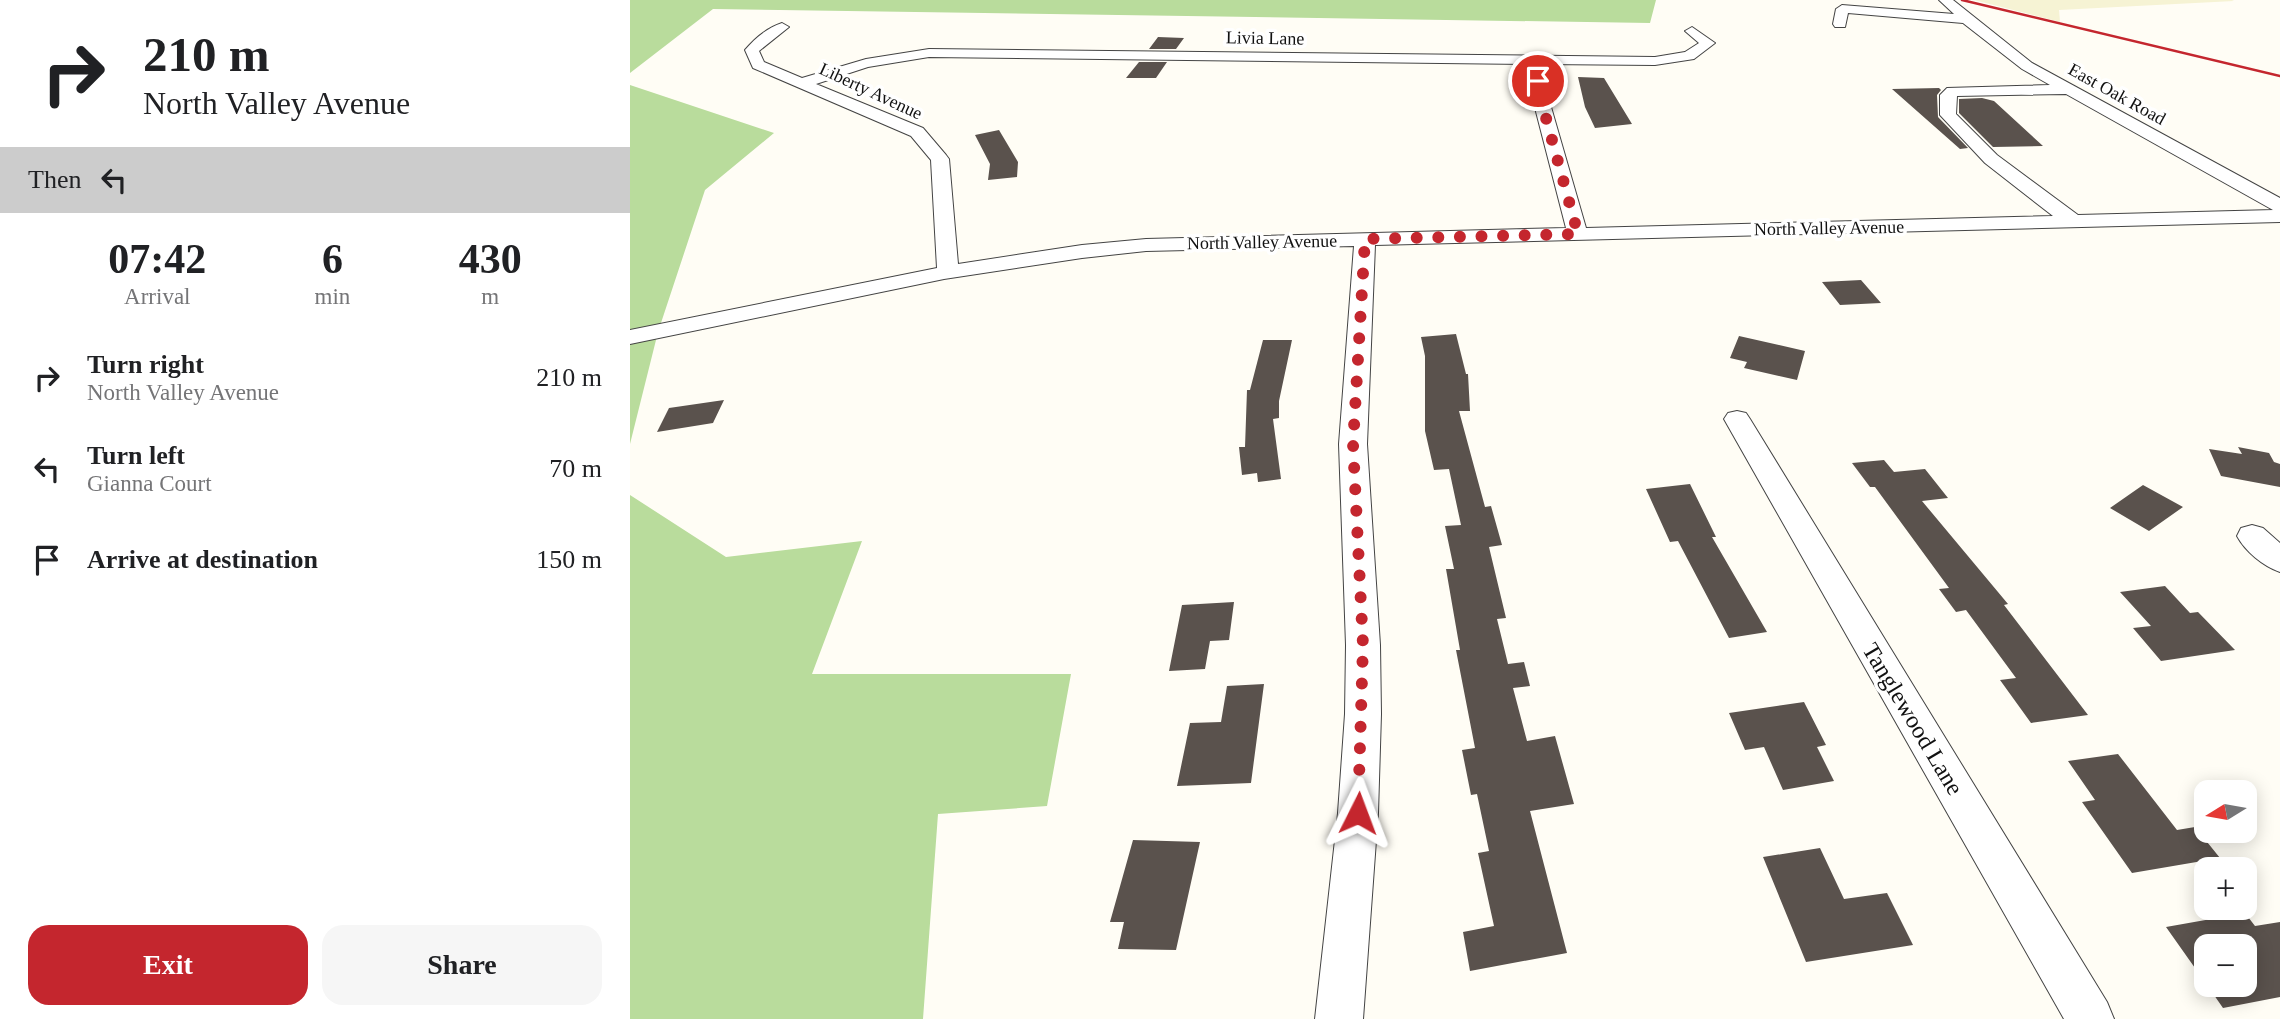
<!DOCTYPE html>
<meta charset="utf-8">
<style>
:root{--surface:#fff;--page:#f6f6f6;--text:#202124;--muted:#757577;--accent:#c4262e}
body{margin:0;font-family:Georgia,serif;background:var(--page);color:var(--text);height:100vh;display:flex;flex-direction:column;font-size:26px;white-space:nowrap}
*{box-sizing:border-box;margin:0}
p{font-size:23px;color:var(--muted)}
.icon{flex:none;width:38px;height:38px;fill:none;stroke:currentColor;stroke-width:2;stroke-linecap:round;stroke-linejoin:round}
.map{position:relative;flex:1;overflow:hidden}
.details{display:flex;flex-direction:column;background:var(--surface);width:630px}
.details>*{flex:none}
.hud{background:#fff;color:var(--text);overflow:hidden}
.needle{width:46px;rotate:259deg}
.buttons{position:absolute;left:1564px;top:780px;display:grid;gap:14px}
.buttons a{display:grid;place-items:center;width:63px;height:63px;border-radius:14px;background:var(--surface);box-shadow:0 4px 18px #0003;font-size:35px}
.pin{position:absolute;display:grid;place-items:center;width:60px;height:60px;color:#fff;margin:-30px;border:4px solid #fff;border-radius:50%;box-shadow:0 2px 7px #0007}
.me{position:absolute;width:77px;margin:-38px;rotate:3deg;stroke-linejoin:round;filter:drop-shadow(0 0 5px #0008)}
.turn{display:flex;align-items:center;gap:24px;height:147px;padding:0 28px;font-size:32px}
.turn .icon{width:91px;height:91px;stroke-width:2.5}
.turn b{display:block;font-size:49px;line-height:60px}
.then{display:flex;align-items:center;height:66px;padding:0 28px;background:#0003;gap:14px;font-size:26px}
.eta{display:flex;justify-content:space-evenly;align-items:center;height:119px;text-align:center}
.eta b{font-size:42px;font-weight:700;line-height:49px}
.primary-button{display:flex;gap:14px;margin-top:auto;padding:14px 28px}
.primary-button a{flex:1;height:80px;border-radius:21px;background:var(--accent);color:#fff;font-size:28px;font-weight:700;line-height:80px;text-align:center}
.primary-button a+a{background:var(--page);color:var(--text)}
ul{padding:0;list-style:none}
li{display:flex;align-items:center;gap:21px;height:91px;padding:0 28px}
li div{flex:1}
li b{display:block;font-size:26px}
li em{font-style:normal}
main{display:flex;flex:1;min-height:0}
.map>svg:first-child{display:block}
</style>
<main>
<section class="details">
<div class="hud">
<div class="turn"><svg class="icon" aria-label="right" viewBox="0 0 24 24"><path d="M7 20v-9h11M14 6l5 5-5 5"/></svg><div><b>210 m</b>North Valley Avenue</div></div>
<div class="then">Then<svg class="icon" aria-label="left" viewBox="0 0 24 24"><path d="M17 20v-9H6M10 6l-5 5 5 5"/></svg></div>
</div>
<div class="eta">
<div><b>07:42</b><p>Arrival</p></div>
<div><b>6</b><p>min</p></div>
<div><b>430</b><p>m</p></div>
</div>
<ul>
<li><svg class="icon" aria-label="right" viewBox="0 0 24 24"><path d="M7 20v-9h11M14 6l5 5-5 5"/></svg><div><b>Turn right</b><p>North Valley Avenue</p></div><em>210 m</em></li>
<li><svg class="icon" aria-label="left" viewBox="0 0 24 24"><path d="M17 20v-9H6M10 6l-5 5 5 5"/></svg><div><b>Turn left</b><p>Gianna Court</p></div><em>70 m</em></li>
<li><svg class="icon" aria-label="arrive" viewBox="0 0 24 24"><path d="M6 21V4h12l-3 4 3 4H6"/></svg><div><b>Arrive at destination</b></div><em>150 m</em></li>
</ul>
<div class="primary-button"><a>Exit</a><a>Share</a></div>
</section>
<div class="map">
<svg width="1650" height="1019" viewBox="0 0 1650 1019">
<rect width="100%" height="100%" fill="#fffdf5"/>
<!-- farmland -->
<path fill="#f6f3d4" d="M1344,0h258l2,1 -175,9 1,12z"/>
<!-- forest -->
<path fill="#b9dc9c" d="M0,0h1026l-6,23 -937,-14 -83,64z
M0,85l144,48 -69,57 -47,142 -28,112z
M0,495l96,62 136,-16 -50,133h259l-24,132 -109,8 -15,205h-293z"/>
<!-- building -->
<path fill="#5a524d" d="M528,37l26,1 -8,11h-27z
M509,62h28l-11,16h-30z
M948,77l26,1 28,46 -37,4 -10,-21z
M1309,88l2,2 -4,5 1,22 30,31 -8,1 -68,-60z
M1352,98l12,3 49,45 -50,1 -34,-34v-14z
M369,130l19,32 -1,15 -29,3 2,-16 -15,-29z
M1231,280l20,23 -41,2 -18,-23z
M826,334l10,40h2l2,37h-11l26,96 6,-1 11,39 -13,2 17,71 -9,1 11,45 16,-2 6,24 -17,2 14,53 28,-5 19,68 -44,7 37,142 -97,18 -7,-39 31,-6 -16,-73 11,-2 -12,-57 -6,1 -9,-45 13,-2 -19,-98h4l-14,-81h8l-9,-43 16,-1 -12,-56 -15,1 -9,-39v-75l-4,-19z
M1109,336l66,15 -8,29 -53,-12 3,-6 -17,-4z
M633,340h29l-13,61v17l-6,1 8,60 -23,3 -1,-9 -15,2 -3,-28h6l2,-57h3z
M94,400l-11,23 -56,9 12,-24z
M1608,447l31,6 5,9 6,2v23l-59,-11 -12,-27 33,5z
M1254,460l10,12 31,-3 23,29 -26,3 86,103 -4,1 84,110 -57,8 -31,-43 16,-2 -50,-68 -10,2 -17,-23 10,-1 -74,-101h-5l-18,-24z
M1060,484l26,53h-4l55,95 -38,6 -51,-97 -8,1 -24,-53z
M1513,485l40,22 -34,24 -39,-23z
M1535,586l25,27 8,-1 37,38 -74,11 -28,-33 18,-2 -31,-34z
M604,602l-5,38 -19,1 -5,28 -36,2 13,-66z
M634,684l-13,99 -74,3 13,-63 31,-1 6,-36z
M1174,702l22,43 -9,2 17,34 -51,9 -19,-43 -19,3 -16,-37z
M1488,754l59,76 18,-3 25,31 -88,15 -50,-71 13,-2 -27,-39z
M503,840l67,2 -24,108 -58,-1 6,-27h-14z
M1190,848l24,51 43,-6 26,52 -107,17 -43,-105z
M1615,913l10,13 25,-4v75l-57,11 -16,-23h38v-38h-38v38l-41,-58z"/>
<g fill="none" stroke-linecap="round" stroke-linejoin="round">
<!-- minor casing -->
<g stroke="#444" stroke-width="2">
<path id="minor" d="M1309,0h14l79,63 248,135v24l-905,23 -8,199 13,201 1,69 -3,99 -15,206h-48l23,-206 7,-99 1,-69 -7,-201 15,-198 -208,5 -64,7 -138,21 -314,65v-14l307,-62 -6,-108 -20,-24 -158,-68 -8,-18c10,-12 22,-22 37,-27l7,4 -30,24 5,11 38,16 64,-19 63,-10 726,8 30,-5 14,-9 -14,-12 7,-4 23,16 -21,16 -39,6 -112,-1 6,36 37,128 467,-12 -68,-53 -45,-48v-20l7,-7 103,-3 -28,-16 -59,-46 -115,-10 -3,14h-10l-2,-3 3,-15 6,-4 112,9zM299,57l599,7 5,36 33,128 -420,11 -64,6 -124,19 -9,-105 -3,-4 -23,-27 -107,-44 52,-17zM1436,94l207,116h1l-196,5 -81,-60 -41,-41 1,-18z
M1107,411l9,2 4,6 357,583 7,17h-50l-340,-600 4,-6z
M1622,525l11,3 17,15v29c-17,-6 -35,-21 -43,-36l4,-8z"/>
</g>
<!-- minor -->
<use href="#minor" fill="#fff" fill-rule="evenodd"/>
<!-- rail -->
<path stroke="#c4262e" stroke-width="2.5" d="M1332,0l318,76"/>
</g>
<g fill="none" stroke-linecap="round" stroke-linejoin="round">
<!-- route -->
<path stroke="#c4262e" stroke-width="12" stroke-dasharray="0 21.6" d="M728,813l5,-168 -10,-201 12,-205 213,-5 -37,-134 -3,-19"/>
</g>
<g text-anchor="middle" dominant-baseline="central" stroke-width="7" stroke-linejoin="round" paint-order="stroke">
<!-- far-street labels -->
<g font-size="18" fill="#111" stroke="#fff">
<text transform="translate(635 38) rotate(1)">Livia Lane</text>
<text transform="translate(241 91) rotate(25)">Liberty Avenue</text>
<text transform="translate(1487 94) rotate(29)">East Oak Road</text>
<text transform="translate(1199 228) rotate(-1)">North Valley Avenue</text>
<text transform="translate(632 242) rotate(-1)">North Valley Avenue</text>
</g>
<!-- near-street labels -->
<g font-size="24" fill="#111" stroke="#fff">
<text transform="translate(1283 719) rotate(59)">Tanglewood Lane</text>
</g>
</g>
</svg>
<div class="buttons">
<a><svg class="needle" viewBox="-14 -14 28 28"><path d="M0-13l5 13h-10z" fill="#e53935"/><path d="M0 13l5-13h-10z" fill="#757577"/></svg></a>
<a>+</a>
<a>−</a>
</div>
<div class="pin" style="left:908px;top:81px;background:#d93025"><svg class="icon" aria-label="arrive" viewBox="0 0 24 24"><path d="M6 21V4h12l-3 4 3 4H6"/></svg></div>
<svg class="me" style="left:728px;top:813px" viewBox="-20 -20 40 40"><path d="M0-17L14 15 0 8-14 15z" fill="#c4262e" stroke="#fff" stroke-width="4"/></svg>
</div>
</main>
